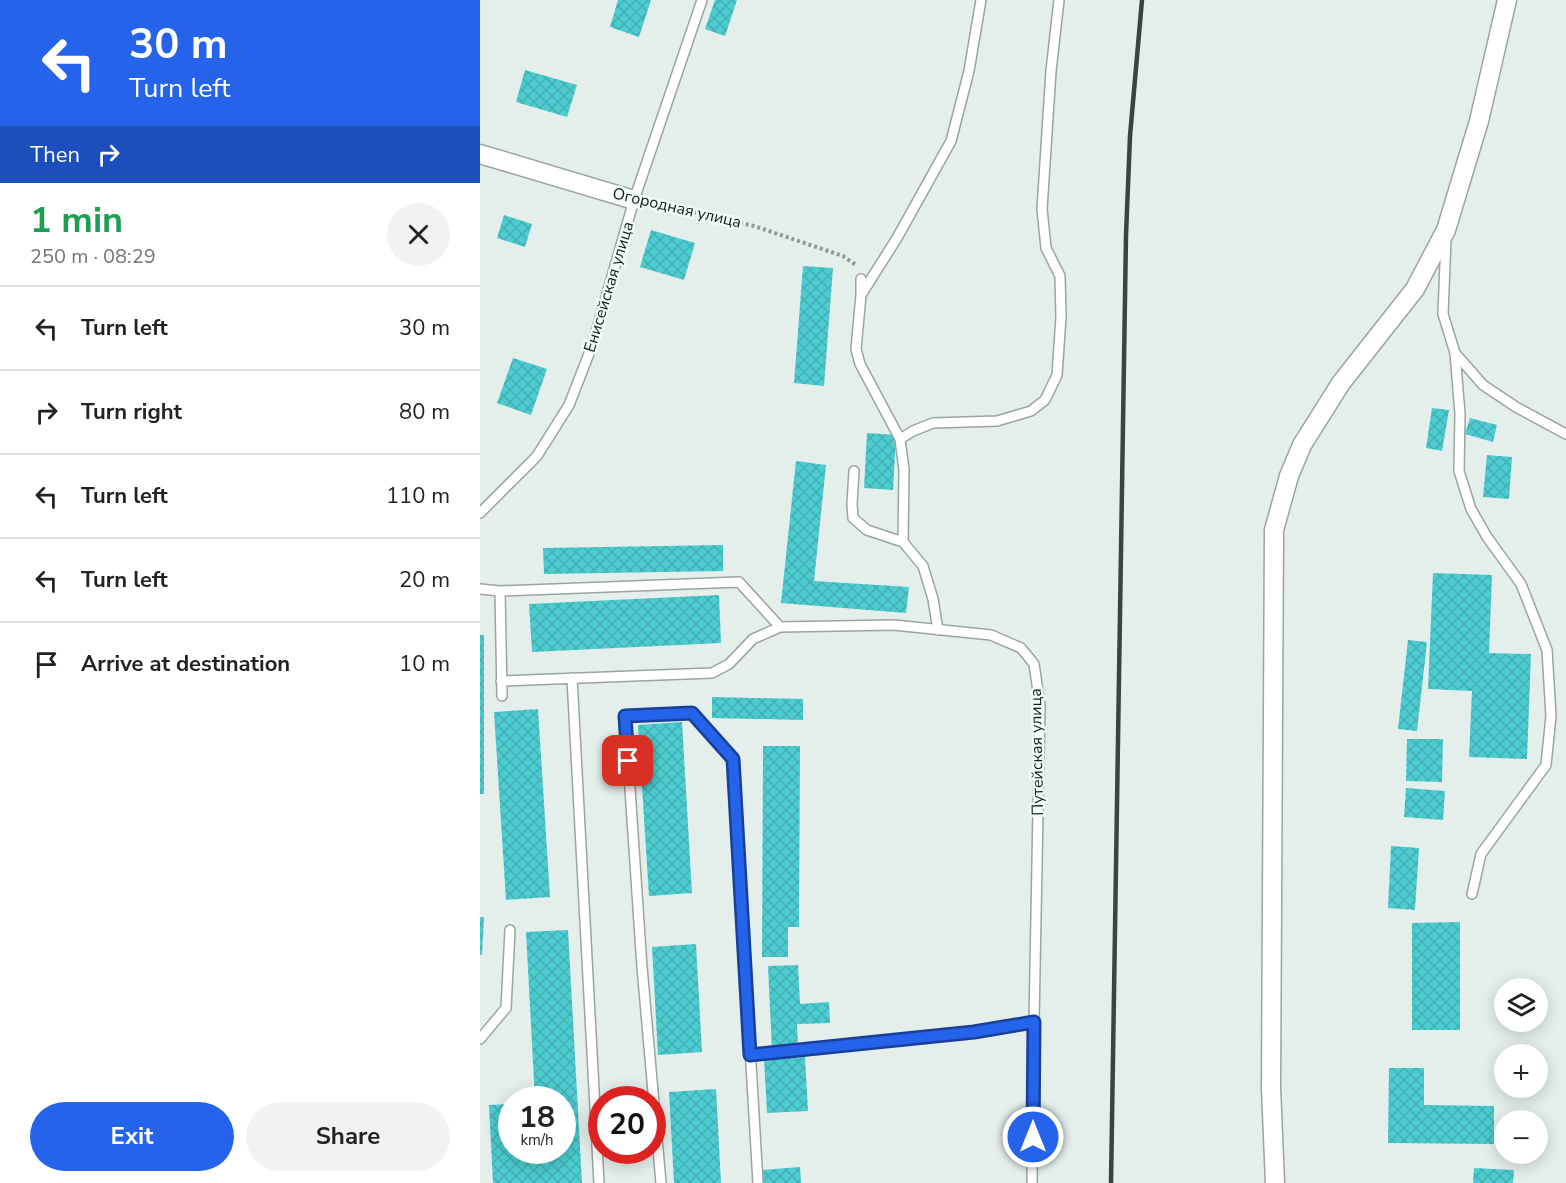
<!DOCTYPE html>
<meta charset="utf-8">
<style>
:root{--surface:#fff;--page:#f2f2f2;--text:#222;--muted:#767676;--line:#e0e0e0;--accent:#2563eb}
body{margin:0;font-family:"Nunito Sans",sans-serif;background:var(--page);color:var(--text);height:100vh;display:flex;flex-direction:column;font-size:22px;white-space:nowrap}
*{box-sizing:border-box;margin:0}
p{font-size:20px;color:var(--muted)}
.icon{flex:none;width:33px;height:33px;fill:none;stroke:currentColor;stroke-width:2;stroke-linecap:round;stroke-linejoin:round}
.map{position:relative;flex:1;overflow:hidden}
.sheet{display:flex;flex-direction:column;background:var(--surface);width:480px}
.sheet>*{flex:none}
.top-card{background:#2563eb;color:#fff;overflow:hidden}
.fabs{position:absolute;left:1014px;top:978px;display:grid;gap:12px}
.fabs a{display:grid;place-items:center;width:54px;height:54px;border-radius:50%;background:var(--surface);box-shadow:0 3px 15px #0003;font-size:30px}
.speed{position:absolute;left:18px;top:1086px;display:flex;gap:12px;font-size:30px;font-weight:700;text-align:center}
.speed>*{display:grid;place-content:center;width:78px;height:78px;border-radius:50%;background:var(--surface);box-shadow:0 3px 15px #0003;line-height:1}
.speed small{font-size:15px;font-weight:400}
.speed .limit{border:9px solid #d22;background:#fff;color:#111}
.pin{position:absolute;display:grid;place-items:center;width:51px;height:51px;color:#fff;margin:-26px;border-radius:12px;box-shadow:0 3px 9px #0006}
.me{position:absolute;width:66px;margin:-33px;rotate:0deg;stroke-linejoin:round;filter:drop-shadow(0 0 4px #0008)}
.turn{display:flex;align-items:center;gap:21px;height:126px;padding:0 30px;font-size:27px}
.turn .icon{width:78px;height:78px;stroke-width:2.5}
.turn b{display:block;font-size:42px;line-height:51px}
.then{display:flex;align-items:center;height:57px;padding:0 30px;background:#0003;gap:12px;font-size:22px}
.round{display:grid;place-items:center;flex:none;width:63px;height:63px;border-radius:32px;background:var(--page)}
.summary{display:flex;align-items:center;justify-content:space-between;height:102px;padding:0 30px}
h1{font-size:36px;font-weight:700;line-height:45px;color:#1e9e55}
.primary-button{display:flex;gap:12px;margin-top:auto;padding:12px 30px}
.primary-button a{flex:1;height:69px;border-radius:36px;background:var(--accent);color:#fff;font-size:24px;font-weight:700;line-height:69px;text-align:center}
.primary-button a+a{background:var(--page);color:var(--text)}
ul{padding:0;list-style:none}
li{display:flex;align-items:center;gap:18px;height:84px;padding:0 30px;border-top:2px solid var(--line)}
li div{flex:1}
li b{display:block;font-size:22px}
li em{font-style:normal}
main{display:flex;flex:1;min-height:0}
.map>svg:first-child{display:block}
</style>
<main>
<section class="sheet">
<div class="top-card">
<div class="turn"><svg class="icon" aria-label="left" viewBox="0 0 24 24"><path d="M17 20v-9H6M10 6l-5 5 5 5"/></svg><div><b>30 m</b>Turn left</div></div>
<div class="then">Then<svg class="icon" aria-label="right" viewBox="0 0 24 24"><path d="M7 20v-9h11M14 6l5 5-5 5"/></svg></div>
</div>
<div class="summary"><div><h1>1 min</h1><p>250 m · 08:29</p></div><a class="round"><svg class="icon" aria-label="close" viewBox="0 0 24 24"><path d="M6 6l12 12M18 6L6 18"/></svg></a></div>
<ul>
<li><svg class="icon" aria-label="left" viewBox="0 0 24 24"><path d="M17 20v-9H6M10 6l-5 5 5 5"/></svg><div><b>Turn left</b></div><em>30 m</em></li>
<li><svg class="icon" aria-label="right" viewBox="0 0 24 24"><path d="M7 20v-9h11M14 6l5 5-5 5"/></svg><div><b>Turn right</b></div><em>80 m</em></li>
<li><svg class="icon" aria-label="left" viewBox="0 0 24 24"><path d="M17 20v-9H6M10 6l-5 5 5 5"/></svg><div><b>Turn left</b></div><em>110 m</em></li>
<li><svg class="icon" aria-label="left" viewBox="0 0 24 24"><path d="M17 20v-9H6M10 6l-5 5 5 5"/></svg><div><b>Turn left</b></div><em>20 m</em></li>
<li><svg class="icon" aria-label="arrive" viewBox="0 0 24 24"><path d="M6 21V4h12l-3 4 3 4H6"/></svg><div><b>Arrive at destination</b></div><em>10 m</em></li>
</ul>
<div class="primary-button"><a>Exit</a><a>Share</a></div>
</section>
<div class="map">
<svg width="1086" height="1183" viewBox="0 0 1086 1183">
<defs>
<pattern id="building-cross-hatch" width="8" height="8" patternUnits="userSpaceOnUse" patternTransform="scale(1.5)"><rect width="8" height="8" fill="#4cccd0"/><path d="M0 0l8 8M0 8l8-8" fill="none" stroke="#42afb2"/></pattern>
</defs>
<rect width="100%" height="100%" fill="#e4efec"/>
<!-- building -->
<path fill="url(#building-cross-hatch)" d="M138,0h33l-12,37 -29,-10z
M235,0h22l-12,36 -20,-7z
M45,70l52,15 -10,32 -51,-15z
M24,215l28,9 -7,23 -28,-9z
M171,230l44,13 -11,37 -44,-13z
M323,266l30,2 -9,118 -30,-3z
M33,358l34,11 -16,46 -34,-12z
M952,408l17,2 -7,41 -16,-3z
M990,418l27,7 -4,17 -28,-8z
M387,433l29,2 -3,55 -29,-2z
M1007,455l25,2 -3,42 -26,-2z
M316,461l30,4 -12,116 95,6 -3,26 -125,-10z
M243,545v26l-179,3 -1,-26z
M953,573l59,2 -3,78 42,1 -4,105 -58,-2 3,-66 -44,-2z
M239,595l2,48 -189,9 -3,-48z
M0,635h4v159h-4z
M928,640l19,2 -10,89 -19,-2z
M232,697l91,2v21l-91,-2z
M58,709l12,188 -44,3 -12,-188z
M202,722l10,171 -43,3 -11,-171z
M927,739h36l-1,43 -36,-1z
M283,746h37l-1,181h-11v30h-26z
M926,788l39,3 -2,29 -39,-3z
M911,846l28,2 -4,62 -27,-2z
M0,917h4l-2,38h-2z
M980,922v108h-48v-107z
M88,930l14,253h-89l-4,-78 23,-1v46h50v-50h-27l-9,-168z
M216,944l6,108 -44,3 -6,-108z
M318,965l2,39 29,-2 1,21 -33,1 1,25 -26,2 -4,-85z
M325,1057l3,54 -41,2 -3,-54z
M909,1068h35v37l70,1v38l-106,-1z
M236,1089l5,94h-47l-5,-91z
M320,1167l1,16h-38l-1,-13z
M994,1168l40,2 -1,13h-40z"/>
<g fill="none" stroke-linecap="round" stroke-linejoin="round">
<!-- service casing -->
<g stroke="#9aa4a1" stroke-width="12">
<path id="service" d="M966,239l-3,75 12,39 28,32 33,22 50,27
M381,279v16l36,-57 54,-97 18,-70 12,-71
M381,295l-5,54 4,15 40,75 4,31 -1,72
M975,353l5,61 -1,57 12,38 16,28 34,47 26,66 4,66 -5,49 -65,89 -9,40
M420,439l13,-8 20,-8 64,-2 34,-10 14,-11 12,-25 4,-58 -1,-41 -14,-28 -4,-39 9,-138 8,-71
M374,471l-2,33 1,14 14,12 36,12 20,24 10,33 5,31
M0,513l57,-57 32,-51 23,-59 42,-146 68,-200
M0,589l20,2 239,-9 41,45
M20,591l2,105
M92,678l27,505
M21,681l211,-8 17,-9 24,-25 27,-12 114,-2 97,10 30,13 13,16 6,41 -6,317 -2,161
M0,1039l26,-31 4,-78
M270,1055l224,-23 60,-10
M181,1183l-19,-216 -17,-252 67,-2 41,46 25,424"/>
</g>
<!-- minor casing -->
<g stroke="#9aa4a1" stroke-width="21">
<path id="minor" d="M0,154l154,46
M795,1183l-4,-95 3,-558 15,-54 13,-31 39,-62 74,-94 31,-59 33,-109 28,-121"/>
</g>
<!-- path -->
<path stroke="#909895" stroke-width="4" stroke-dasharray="3 3" stroke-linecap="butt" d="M172,203l102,23 89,30 13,9"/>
<!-- service -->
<use href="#service" stroke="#fff" stroke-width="9"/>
<!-- minor -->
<use href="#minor" stroke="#fff" stroke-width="18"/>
<!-- rail -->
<path stroke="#3d4241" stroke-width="4.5" d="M631,1183l15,-948 4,-99 12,-136"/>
</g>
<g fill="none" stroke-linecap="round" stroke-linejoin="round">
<!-- route casing -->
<g stroke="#184099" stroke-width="15">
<path id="route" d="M148,761l-3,-45 67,-3 41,46 17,296 224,-23 60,-10 -1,115"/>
</g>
<!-- route -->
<use href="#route" stroke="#2563eb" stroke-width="10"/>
</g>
<g text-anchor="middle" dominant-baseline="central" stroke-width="5" stroke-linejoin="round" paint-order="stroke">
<!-- street labels -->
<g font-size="16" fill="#161a19" stroke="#f1fcf9">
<text transform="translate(197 208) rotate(13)">Огородная улица</text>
<text transform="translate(129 287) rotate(-73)">Енисейская улица</text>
<text transform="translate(557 752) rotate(-91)">Путейская улица</text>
</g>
</g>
</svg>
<div class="fabs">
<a><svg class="icon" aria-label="layers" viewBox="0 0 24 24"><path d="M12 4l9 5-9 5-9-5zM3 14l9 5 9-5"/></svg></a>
<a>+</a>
<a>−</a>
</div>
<div class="speed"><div>18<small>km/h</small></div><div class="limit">20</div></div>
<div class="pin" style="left:148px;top:761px;background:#d93025"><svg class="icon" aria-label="arrive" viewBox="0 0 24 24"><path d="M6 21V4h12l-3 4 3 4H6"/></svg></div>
<svg class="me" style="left:553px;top:1137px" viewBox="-20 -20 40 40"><circle r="17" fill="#2563eb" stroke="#fff" stroke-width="3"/><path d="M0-11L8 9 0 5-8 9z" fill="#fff"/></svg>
</div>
</main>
